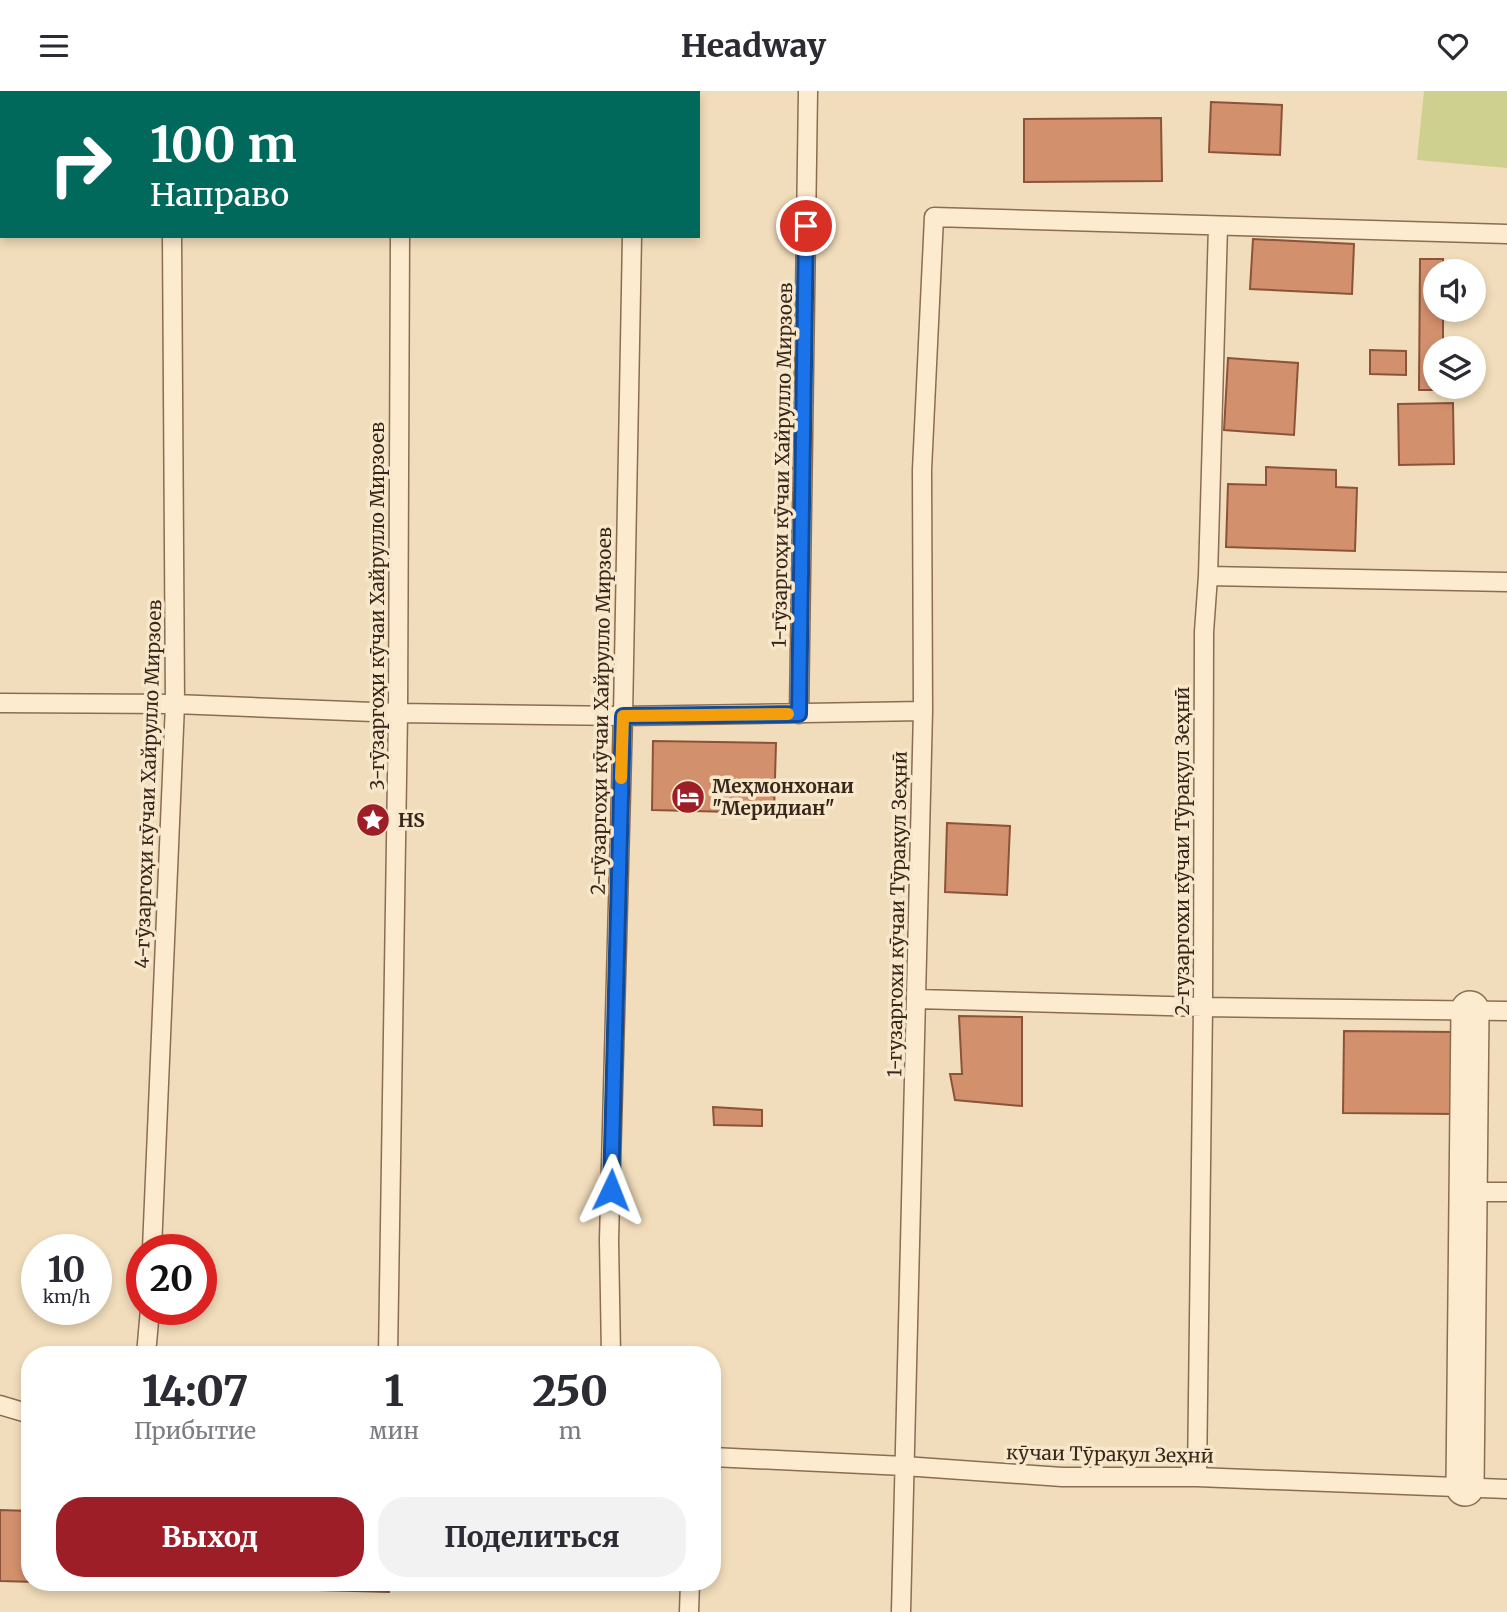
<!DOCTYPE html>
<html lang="ru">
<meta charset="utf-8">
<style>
:root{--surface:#fff;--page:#f2f2f3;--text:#2b2b33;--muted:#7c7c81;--accent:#9e1e28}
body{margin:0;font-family:Merriweather,serif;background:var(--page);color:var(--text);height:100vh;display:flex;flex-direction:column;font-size:26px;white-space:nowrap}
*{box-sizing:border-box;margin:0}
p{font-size:23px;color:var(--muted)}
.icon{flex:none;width:38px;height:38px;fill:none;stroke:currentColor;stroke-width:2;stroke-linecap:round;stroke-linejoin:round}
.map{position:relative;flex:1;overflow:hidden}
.panel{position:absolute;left:21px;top:1255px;width:700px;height:245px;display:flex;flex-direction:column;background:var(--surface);border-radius:28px;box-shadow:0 4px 10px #0003}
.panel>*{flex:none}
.top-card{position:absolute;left:0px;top:0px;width:700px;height:147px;box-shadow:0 4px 10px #0003;background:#00695c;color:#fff;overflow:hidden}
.fabs{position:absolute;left:1423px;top:168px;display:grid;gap:14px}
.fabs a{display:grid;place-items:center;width:63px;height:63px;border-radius:50%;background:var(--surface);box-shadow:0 4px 10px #0003;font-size:35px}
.speed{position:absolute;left:21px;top:1143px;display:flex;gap:14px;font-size:35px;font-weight:700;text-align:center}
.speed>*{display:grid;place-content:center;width:91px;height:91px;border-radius:50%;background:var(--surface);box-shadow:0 4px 10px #0003;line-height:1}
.speed small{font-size:18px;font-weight:400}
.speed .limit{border:10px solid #d22;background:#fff;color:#111}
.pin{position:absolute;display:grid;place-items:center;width:60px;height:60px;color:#fff;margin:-30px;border:4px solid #fff;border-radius:50%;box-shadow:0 2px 7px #0007}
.me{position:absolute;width:77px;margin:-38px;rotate:2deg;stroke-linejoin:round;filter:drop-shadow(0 0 5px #0008)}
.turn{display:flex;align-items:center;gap:24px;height:147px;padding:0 35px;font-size:32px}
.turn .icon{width:91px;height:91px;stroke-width:2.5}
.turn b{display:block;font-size:49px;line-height:60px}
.eta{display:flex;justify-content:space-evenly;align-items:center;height:119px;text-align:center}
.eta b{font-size:42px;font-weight:800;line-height:49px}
.button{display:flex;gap:14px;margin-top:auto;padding:14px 35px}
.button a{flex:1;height:80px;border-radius:28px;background:var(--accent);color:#fff;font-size:28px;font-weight:800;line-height:80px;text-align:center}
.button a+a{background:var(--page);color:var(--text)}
header{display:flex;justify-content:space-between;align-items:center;height:91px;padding:0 35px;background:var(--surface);font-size:32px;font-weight:800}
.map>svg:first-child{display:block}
</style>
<header><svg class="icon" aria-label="menu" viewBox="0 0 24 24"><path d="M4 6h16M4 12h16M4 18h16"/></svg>Headway<svg class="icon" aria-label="heart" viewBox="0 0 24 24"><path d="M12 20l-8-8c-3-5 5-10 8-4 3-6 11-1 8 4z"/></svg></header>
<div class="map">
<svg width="1507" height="1521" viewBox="0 0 1507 1521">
<rect width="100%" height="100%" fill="#f1ddbb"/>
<!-- green -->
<path fill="#cdd08e" d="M1424,0h83v77l-90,-8z"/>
<!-- building -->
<path fill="#d3906d" stroke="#8b5337" stroke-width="2" d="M1211,11l71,3 -2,50 -71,-3z
M1161,27l1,63 -138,1v-63z
M1253,148l101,5 -2,50 -102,-5z
M1420,168h23v12h-8v39h8v38h-8v39h8v3h-24z
M1370,259l36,1v24l-36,-1z
M1228,267l70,5 -4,72 -70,-5z
M1453,312l1,61 -55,1 -1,-61z
M1266,376l70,3v17l21,1 -2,63 -129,-4 2,-63 38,1z
M653,650l123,2 -2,70 -122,-3z
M947,732l63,3 -3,69 -62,-3z
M959,925l63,1v89l-67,-6 -5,-26h12z
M1344,940l111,1v82l-112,-1z
M713,1016l49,3v16l-48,-1z
M0,1419l30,1v71h360l-1,10 -389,-11z"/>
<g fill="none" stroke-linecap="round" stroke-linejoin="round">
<!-- service casing -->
<g stroke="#8a6d53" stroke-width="21">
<path id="service" d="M170,0v2
M404,2v-2
M635,2v-2
M1208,485l299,6
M0,612l175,1 223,9 225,3 300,-5
M799,623l9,-623
M917,908l286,8 304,4
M1468,1101h39
M152,1158l23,-545 -3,-468
M146,1264l4,-46
M388,1264l10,-642 2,-477
M611,1264l-2,-115 14,-524 9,-480
M0,1314l30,9
M712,1366l192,9 158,11h135l310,12
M1197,1386l6,-470 1,-375 4,-56 10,-350
M689,1521l1,-30
M901,1521l22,-901 -1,-241 12,-253 573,17"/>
</g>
<!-- minor casing -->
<g stroke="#8a6d53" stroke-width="40">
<path id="minor" d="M1465,1396l5,-477"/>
</g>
<!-- service -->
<use href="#service" stroke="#fcebcf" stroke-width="18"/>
<!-- minor -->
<use href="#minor" stroke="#fcebcf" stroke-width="37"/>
</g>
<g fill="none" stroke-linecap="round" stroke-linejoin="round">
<!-- route casing -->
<g stroke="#114b97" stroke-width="18">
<path id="route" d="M611,1099l12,-474 176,-2 7,-488"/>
</g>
<!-- route -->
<use href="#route" stroke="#1a73e8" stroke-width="12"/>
<!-- slow -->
<path stroke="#f59e0b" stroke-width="12" d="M621,687l2,-62 165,-2"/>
</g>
<!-- icons -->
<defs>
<g id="hotel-disc" transform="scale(1.75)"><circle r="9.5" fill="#9e1e28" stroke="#f8e8cb"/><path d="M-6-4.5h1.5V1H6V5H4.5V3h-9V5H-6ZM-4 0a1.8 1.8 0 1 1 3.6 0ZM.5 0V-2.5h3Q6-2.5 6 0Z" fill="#fff"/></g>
<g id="sight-disc" transform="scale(1.75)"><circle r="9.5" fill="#9e1e28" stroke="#f8e8cb"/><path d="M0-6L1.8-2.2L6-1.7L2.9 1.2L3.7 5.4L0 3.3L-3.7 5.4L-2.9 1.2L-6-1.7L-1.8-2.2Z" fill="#fff"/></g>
</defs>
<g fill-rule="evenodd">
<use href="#hotel-disc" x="688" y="706"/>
<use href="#sight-disc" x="373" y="729"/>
</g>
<g text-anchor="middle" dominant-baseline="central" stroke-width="7" stroke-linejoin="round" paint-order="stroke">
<!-- street labels -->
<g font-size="19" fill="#38261a" stroke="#f8e8cb">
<text transform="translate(782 374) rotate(-89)">1-гӯзаргоҳи кӯчаи Хайрулло Мирзоев</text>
<text transform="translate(377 515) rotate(-90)">3-гӯзаргоҳи кӯчаи Хайрулло Мирзоев</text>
<text transform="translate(601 620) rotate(-89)">2-гӯзаргоҳи кӯчаи Хайрулло Мирзоев</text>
<text transform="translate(148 693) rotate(-88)">4-гӯзаргоҳи кӯчаи Хайрулло Мирзоев</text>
<text transform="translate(1182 760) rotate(-90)">2-гузаргохи кӯчаи Тӯрақул Зеҳнӣ</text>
<text transform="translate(897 823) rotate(-89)">1-гузаргохи кӯчаи Тӯрақул Зеҳнӣ</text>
<text transform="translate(1110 1363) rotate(1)">кӯчаи Тӯрақул Зеҳнӣ</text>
</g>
<!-- poi labels -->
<g font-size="19" font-weight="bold" fill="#38261a" stroke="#f8e8cb" text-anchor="start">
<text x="712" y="695">Меҳмонхонаи<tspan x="712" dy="22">"Меридиан"</tspan></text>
<text x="398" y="729">HS</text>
</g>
</g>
</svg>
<div class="fabs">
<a><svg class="icon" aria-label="sound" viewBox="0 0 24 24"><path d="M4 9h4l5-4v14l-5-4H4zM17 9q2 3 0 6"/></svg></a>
<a><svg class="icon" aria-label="layers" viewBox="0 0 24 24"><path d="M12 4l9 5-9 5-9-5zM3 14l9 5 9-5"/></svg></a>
</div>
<div class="speed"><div>10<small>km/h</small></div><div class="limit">20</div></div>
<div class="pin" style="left:806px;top:135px;background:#d93025"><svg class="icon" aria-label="arrive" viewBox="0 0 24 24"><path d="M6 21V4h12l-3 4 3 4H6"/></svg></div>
<svg class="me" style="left:611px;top:1099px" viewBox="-20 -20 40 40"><path d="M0-17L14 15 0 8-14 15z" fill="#1a73e8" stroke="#fff" stroke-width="4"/></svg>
<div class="top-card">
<div class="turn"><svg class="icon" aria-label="right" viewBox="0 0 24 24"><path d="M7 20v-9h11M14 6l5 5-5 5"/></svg><div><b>100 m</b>Направо</div></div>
</div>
<section class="panel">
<div class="eta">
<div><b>14:07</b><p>Прибытие</p></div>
<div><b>1</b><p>мин</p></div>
<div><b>250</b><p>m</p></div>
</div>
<div class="button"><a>Выход</a><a>Поделиться</a></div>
</section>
</div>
